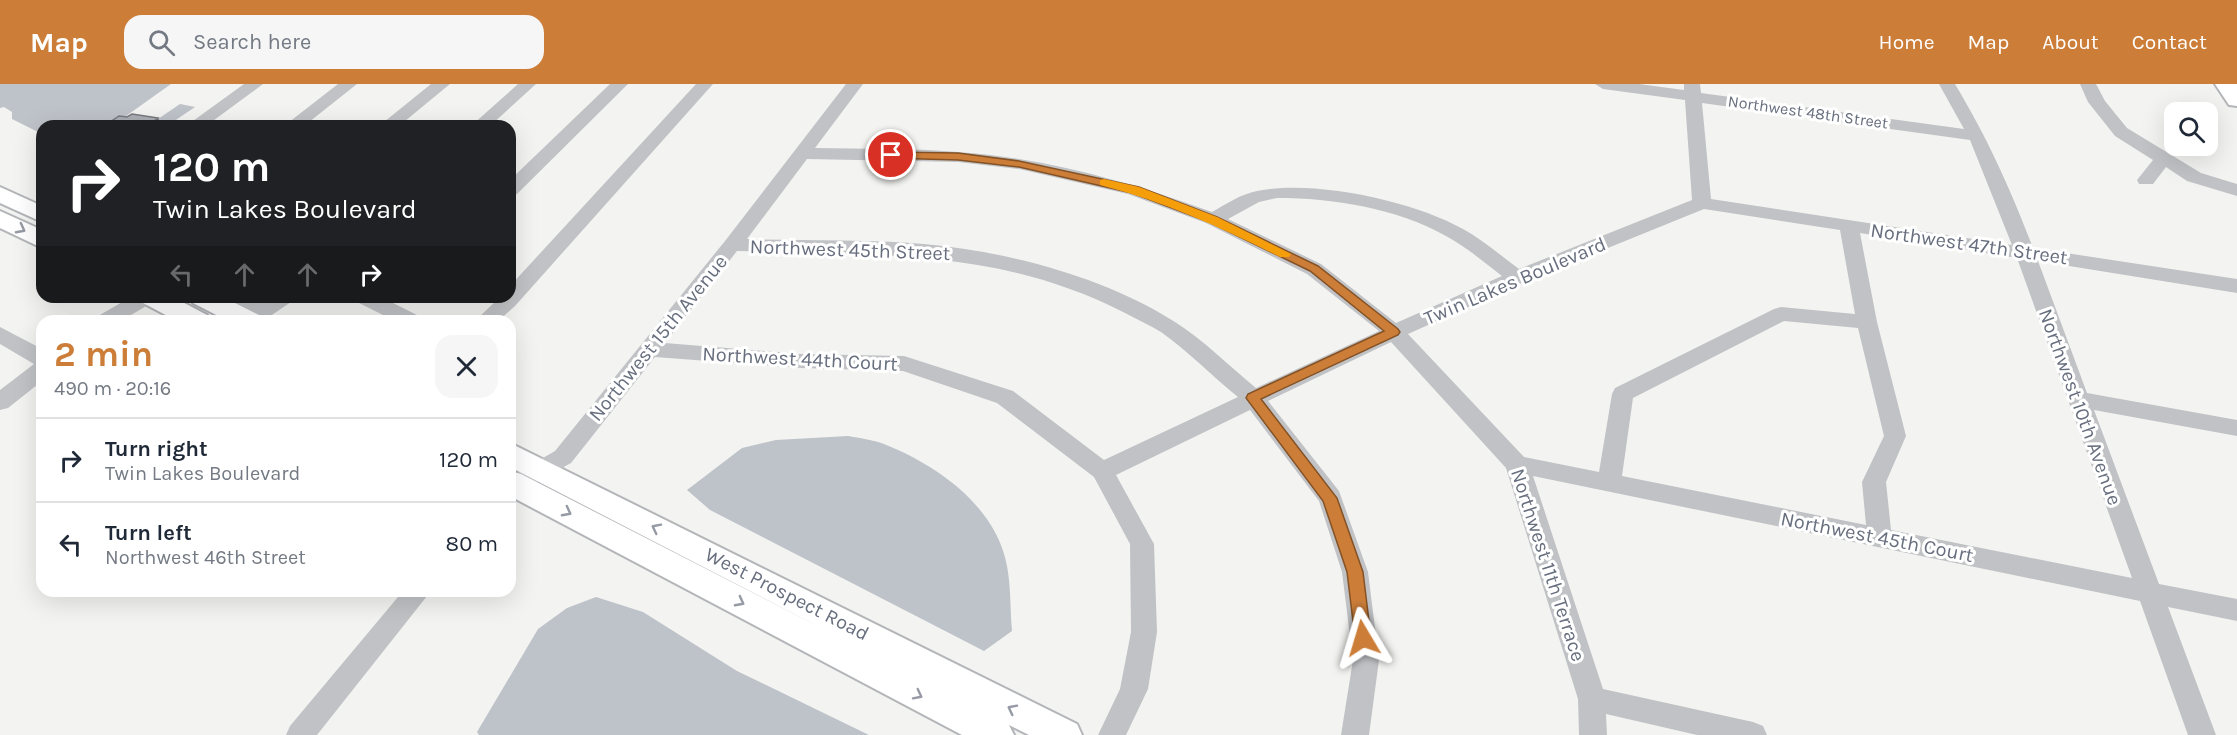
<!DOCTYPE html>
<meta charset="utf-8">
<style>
:root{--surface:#fff;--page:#f6f6f7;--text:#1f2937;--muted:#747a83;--line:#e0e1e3;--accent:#cc7e39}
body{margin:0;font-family:Karla,sans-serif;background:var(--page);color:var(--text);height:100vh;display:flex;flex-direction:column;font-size:22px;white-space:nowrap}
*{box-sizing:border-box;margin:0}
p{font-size:20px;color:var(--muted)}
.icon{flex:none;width:33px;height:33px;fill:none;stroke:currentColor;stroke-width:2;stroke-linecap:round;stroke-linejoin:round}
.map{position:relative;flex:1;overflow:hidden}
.panel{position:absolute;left:36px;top:231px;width:480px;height:282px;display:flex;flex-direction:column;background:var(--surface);border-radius:18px;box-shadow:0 6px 24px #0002}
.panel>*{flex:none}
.banner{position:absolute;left:36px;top:36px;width:480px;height:183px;border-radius:18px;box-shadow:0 6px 24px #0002;background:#202124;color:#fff;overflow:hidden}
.fabs{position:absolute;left:2164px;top:18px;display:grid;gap:12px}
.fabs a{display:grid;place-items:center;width:54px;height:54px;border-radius:12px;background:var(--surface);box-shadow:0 6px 24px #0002;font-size:30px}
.pin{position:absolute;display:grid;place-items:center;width:51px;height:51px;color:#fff;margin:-26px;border:3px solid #fff;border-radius:50%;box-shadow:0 2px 6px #0007}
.me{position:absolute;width:66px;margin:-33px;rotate:353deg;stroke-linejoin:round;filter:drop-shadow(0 0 4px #0008)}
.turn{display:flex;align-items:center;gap:21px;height:126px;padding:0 18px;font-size:27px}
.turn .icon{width:78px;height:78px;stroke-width:2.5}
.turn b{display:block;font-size:42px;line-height:51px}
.lanes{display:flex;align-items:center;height:57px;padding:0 18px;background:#0003;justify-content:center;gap:30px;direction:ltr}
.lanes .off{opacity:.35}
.round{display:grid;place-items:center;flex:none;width:63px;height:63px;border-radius:18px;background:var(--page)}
.head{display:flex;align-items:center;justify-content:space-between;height:102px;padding:0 18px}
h1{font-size:36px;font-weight:700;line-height:45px;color:var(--accent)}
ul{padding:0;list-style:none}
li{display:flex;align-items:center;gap:18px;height:84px;padding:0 18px;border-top:2px solid var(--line)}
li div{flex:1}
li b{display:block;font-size:22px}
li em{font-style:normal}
header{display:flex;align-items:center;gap:36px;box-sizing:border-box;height:84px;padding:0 30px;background:var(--accent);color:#fff}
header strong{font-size:28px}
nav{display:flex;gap:33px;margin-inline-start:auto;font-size:21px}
.search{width:420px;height:54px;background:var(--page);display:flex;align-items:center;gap:15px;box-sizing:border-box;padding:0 21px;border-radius:18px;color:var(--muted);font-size:22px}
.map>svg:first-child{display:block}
</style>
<header>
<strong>Map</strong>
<div class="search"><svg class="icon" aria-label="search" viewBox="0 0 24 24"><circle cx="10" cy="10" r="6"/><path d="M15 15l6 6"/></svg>Search here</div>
<nav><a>Home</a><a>Map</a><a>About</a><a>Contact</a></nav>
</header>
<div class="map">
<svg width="2237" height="651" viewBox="0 0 2237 651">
<rect width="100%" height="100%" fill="#f3f4f1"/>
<!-- water -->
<path fill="#bec2c9" d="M0,0h171l-59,42h-70v8l-30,-15v-7l-8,-5 -4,1z
M180,20l15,3 -28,19 -15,-3z
M848,352c11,2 25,4 36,8 53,21 112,62 123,122 4,21 3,44 5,65l-28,20 -274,-141 -23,-20 55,-42 34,-8z
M596,513l47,15 94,59 132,64h-390l-2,-3 61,-103 29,-21z"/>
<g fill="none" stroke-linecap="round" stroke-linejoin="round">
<!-- major casing -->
<g stroke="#b3b5b9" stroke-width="4">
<path id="major" d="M2215,0h22v22l-8,-1z
M0,103l42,19v16l-42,-19z
M0,127l42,19v18l-42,-20z
M139,213h34l34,18 4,6h-34l-34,-18z
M189,213h34l36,18 4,6h-35l-35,-18z
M510,359l567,281 5,11h-53l-20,-10 5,10h-52l-452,-239v-25l11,3 312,160 -323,-167z"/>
</g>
<!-- minor -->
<path fill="#c0c2c5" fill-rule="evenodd" d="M244,0h19l-57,42h-20z
M338,0h19l-53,42h-20z
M431,0h19l-51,42h-20z
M518,0h18l-46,42h-19z
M610,0h18l-111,110 -7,2v-16z
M696,0h17l-198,222 -17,15h-23l25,-24h10v-11z
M846,0h17l-48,64c48,1 96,0 143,4 88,6 172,30 254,60 14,-8 29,-18 45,-21 56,-12 157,10 206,38 20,11 37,26 56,40l173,-69 -7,-100 -82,-11 -8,-5h44l45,6v-6h16l1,9 263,36 -25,-45h16c33,55 55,104 78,164l204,31v14l-199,-32 49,132 150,27v16l-143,-26 65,174 78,15v22l-69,-14 48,128h-28l-48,-134 -607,-125 70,213 150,33 10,4 4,9h-70l-91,-21 1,21h-28l-1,-36 -72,-231 -115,-126 -123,59 71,90 29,81 11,88 -10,75h-28l12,-75 -11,-88 -23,-71 -69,-91 -134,65 38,69 3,88 -9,57 -22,46h-28l22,-46 11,-57 -1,-88 -36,-67 -97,-74 -94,-32 -101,-3 -147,-11 -84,106 -61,34v-20l45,-26 170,-210zM1702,19l268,37 42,105 -301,-46zM807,75l151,3 61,7 109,25 78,29 101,51 72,57 -123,57c-26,-21 -52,-48 -81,-66 -70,-45 -169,-71 -251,-78 -58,-5 -119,-3 -177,-5zM1277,114c56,0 119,10 169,38 20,11 38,26 56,40l-106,47 -75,-59 -93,-45 31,-17zM1704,125l136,21 15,84 -74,-7 -7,2 -159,79 -3,6 -13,78 -75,-15 -116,-123 116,-52zM1860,149l157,25 115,320 -241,-48 -5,-48 20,-46 -29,-114zM737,167c137,4 262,-3 388,62 11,6 25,12 36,19 27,19 51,44 77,65l-134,63 -91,-69 -109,-35 -102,-2 -137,-11zM1784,237l74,7 26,108 -22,46 4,43 -244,-49 11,-78z
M2080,0h16l9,17 22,27 74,45 36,11v12l-50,-15 -21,-14 -13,17h-14l-2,-4 16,-20 -38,-24 -27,-34z
M131,213h25l-3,5 -32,19h-26l3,-5z
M245,213h49l-3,5 -28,19h-23l1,-3 -5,3h-26l3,-5z
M354,213h27l38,19 3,5h-27l-38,-19z
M0,243l42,22v32l-34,27 -8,2v-20l34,-26 -34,-20z
M403,507h28l-114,144h-31l4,-9z"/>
<!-- major -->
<use href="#major" fill="#fff" fill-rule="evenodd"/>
</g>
<!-- shaded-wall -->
<path fill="#787a7f" d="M158,34l5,8h-15z
M510,261l3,7 -3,3z"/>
<!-- building -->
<path fill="#abafb5" stroke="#787a7f" stroke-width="1.5" d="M132,30l26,4 -10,8h-44l15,-10 8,1z"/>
<!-- one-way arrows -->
<defs><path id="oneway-chevron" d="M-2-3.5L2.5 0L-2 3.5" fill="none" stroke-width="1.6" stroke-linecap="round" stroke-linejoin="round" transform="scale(1.5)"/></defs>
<g stroke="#959aa5">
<use href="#oneway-chevron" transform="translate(21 145) rotate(28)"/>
<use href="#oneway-chevron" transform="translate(567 428) rotate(28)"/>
<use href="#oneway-chevron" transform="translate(656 444) rotate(-153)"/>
<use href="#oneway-chevron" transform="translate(740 518) rotate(28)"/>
<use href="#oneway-chevron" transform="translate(918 611) rotate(27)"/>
<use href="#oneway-chevron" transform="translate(1012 625) rotate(-153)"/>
</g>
<!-- route -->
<path fill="#cc7e39" stroke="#855225" stroke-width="1.5" d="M891,68l67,1 61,8 120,26 78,30 101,49 80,63 2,3 -2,3 -137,64 76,99 26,74 8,66 -2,5 -6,2 -6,-2 -2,-5 -8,-66 -24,-71 -77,-103 2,-4 136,-63 -74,-60 -101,-49 -77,-29 -113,-26 -61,-7 -71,-2 -1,-3z"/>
<!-- slow -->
<path fill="#f59e0b" d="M1104,95l35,8 78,30 74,37 -2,3h-9c-58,-29 -116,-56 -180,-72v-5z"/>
<g text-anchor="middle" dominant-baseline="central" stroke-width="6" stroke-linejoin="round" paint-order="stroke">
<!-- far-street labels -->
<g font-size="16" fill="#676e7e" stroke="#fff">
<text transform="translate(1808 28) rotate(8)">Northwest 48th Street</text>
</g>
<!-- street labels -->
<g font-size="20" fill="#676e7e" stroke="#fff">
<text transform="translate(1969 160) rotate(8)">Northwest 47th Street</text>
<text transform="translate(850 166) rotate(2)">Northwest 45th Street</text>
<text transform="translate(1515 197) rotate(-23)">Twin Lakes Boulevard</text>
<text transform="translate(658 254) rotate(-51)">Northwest 15th Avenue</text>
<text transform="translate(800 275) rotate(3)">Northwest 44th Court</text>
<text transform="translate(2080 323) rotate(70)">Northwest 10th Avenue</text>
<text transform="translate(1877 453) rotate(11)">Northwest 45th Court</text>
<text transform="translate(1548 481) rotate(72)">Northwest 11th Terrace</text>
<text transform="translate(787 510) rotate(27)">West Prospect Road</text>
</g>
</g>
</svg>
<div class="fabs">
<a><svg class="icon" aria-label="search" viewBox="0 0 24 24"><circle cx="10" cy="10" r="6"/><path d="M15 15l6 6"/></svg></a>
</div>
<div class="pin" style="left:891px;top:71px;background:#d93025"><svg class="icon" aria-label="arrive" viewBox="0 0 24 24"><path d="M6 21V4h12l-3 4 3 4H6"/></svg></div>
<svg class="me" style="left:1363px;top:554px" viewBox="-20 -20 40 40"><path d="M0-17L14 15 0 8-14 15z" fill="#cc7e39" stroke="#fff" stroke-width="4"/></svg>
<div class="banner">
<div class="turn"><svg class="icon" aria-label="right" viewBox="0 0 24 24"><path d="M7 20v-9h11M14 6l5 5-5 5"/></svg><div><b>120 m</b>Twin Lakes Boulevard</div></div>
<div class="lanes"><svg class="icon off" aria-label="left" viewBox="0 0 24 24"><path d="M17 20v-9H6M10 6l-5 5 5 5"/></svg><svg class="icon off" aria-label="ahead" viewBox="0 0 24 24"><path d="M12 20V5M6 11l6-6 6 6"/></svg><svg class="icon off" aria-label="ahead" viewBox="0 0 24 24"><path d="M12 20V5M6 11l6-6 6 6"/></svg><svg class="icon" aria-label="right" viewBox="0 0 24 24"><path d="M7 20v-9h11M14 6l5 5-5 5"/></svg></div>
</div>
<section class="panel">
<div class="head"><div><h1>2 min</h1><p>490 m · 20:16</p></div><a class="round"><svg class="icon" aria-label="close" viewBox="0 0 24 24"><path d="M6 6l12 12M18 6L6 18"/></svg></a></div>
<ul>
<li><svg class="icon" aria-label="right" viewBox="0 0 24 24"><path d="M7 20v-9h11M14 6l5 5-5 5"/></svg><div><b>Turn right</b><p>Twin Lakes Boulevard</p></div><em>120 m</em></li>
<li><svg class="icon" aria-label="left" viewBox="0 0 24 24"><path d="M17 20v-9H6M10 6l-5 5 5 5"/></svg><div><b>Turn left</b><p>Northwest 46th Street</p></div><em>80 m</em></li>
</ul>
</section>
</div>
